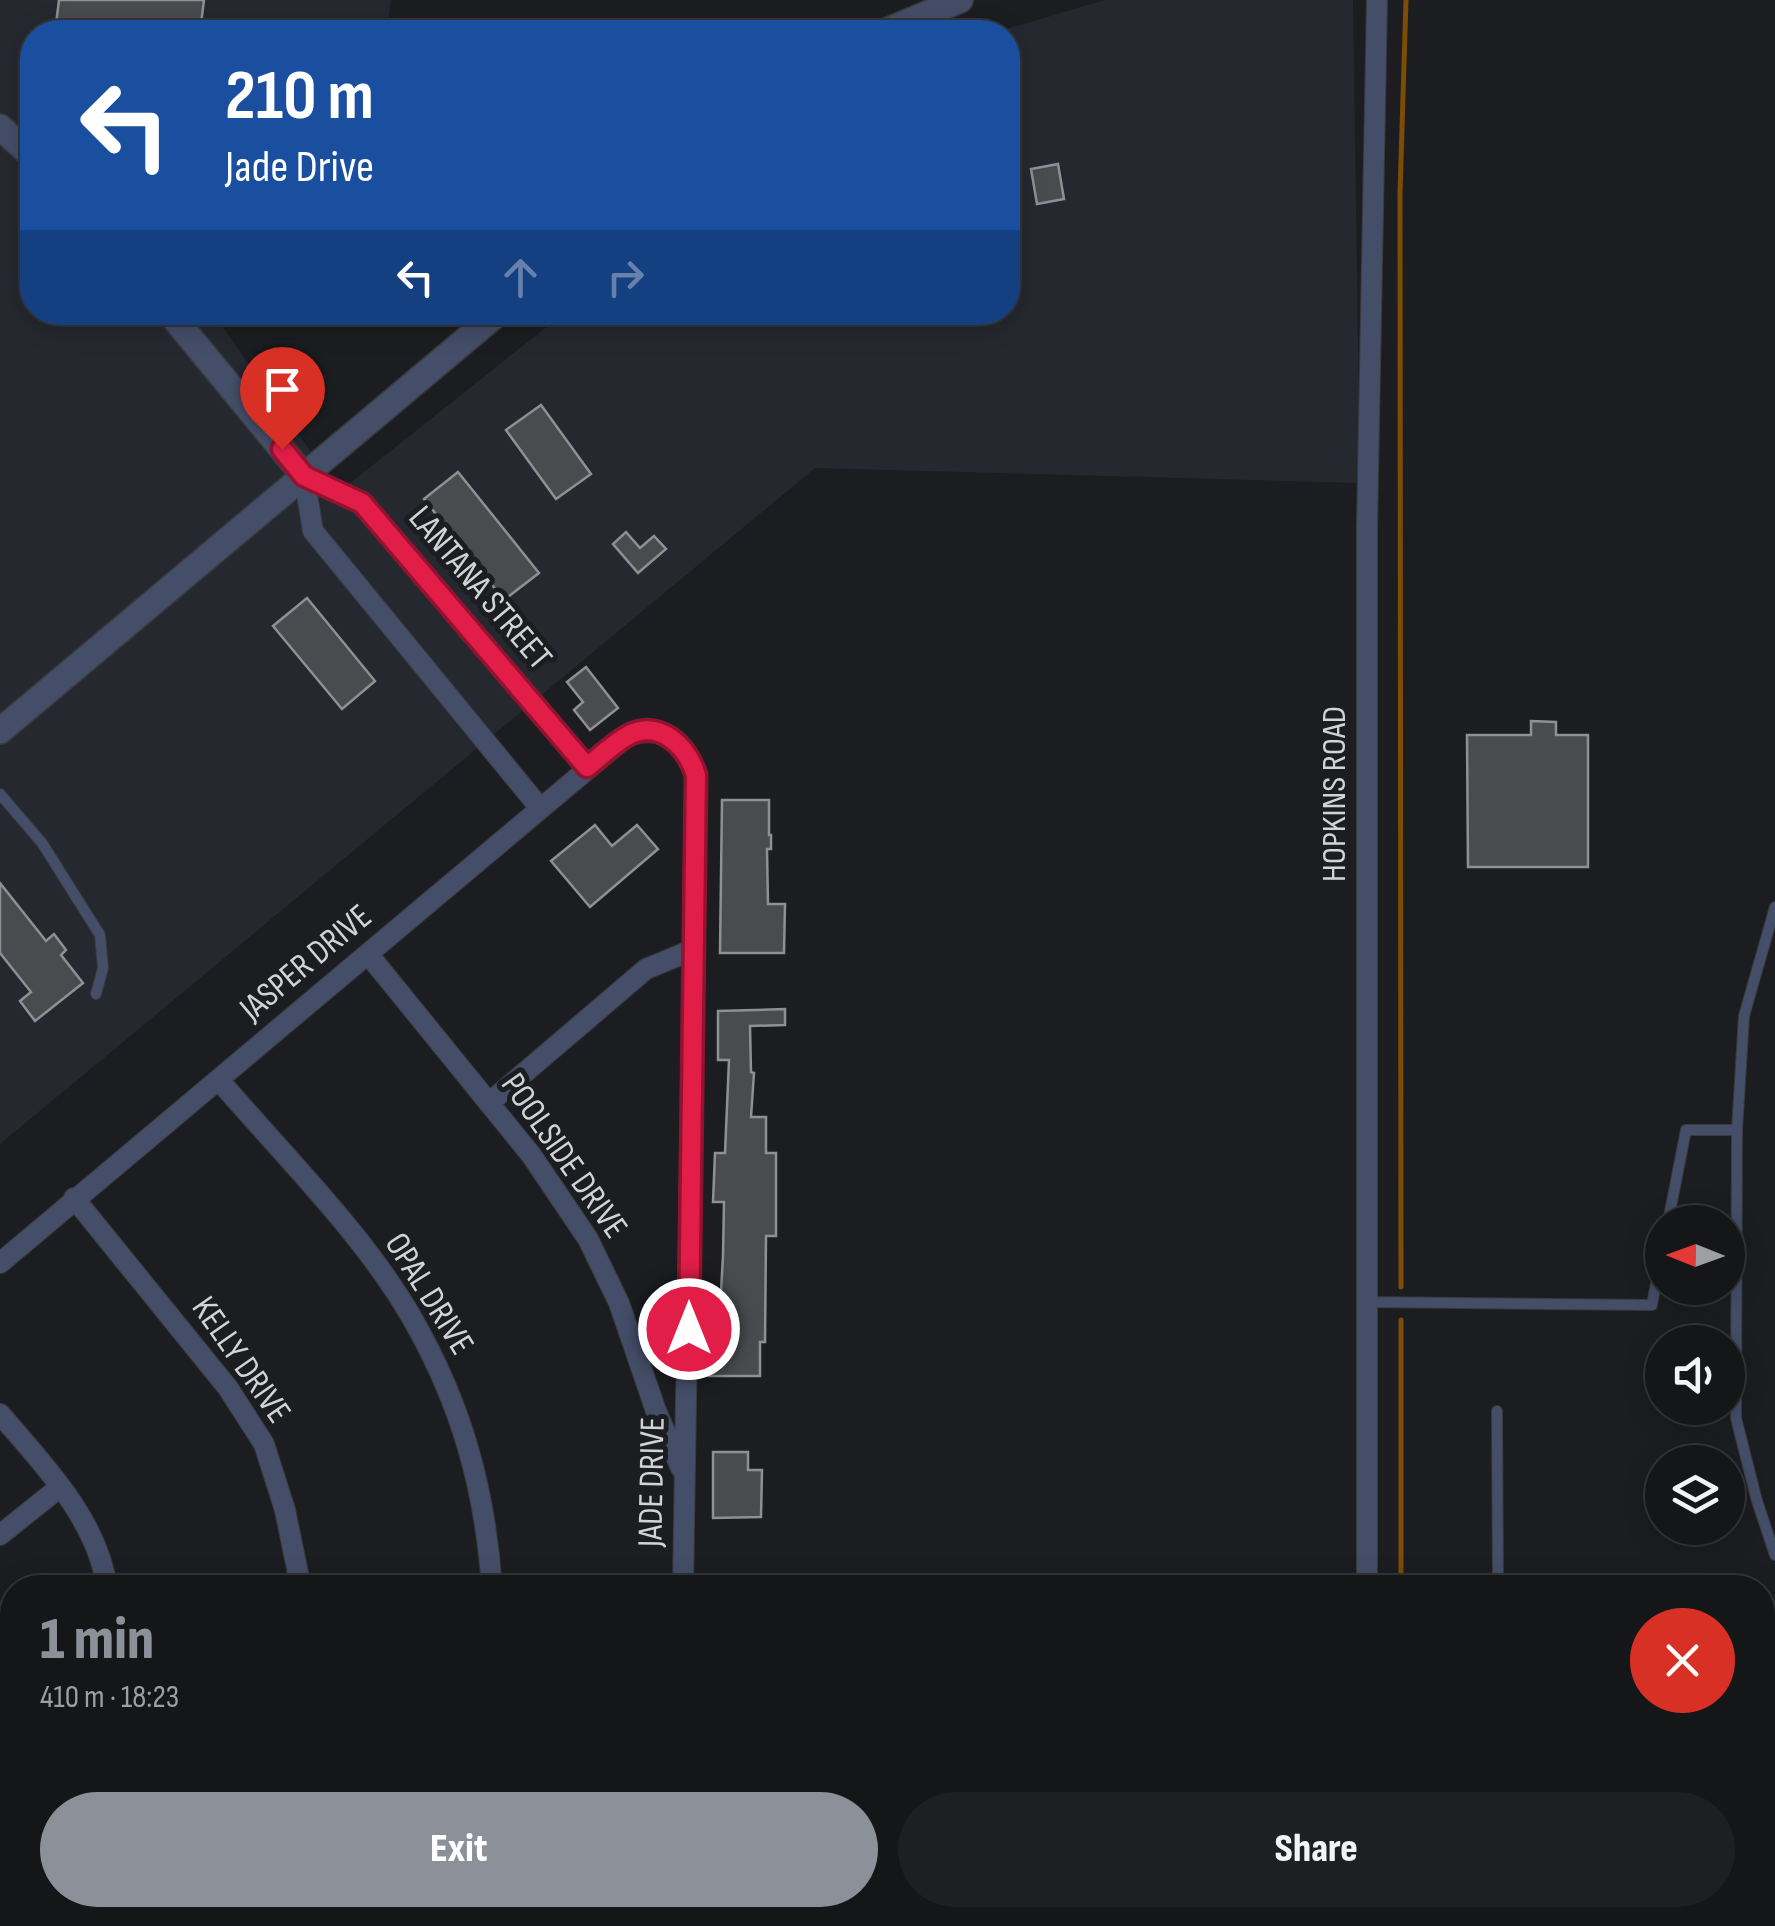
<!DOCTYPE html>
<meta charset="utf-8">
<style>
:root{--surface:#151618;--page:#1e1f21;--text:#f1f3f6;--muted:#9d9fa2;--line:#343537;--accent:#8c9099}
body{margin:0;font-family:"Sofia Sans Condensed",sans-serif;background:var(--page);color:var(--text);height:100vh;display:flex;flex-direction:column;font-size:38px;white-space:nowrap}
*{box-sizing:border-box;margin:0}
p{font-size:32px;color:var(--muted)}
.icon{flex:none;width:55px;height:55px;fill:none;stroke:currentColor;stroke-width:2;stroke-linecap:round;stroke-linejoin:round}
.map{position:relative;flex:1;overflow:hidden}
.sheet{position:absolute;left:0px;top:1575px;width:1775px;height:352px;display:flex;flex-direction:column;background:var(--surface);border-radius:40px 40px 0 0;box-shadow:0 5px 25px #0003,0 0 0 2px var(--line)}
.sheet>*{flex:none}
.top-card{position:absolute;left:20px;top:20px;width:1000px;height:305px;border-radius:40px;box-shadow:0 5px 25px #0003,0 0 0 2px var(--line);background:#1a4fa0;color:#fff;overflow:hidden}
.needle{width:65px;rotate:271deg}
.controls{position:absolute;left:1645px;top:1205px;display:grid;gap:20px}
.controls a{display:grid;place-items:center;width:100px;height:100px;border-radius:50%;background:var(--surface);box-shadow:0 5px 25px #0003,0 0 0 2px var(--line);font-size:50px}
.pin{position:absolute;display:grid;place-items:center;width:85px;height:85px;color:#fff;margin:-102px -42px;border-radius:50% 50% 50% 0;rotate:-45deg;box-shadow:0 0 10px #0007}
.pin .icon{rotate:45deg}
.me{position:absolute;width:110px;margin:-55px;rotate:0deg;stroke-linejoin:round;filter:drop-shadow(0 0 8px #0008)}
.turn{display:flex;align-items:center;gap:35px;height:210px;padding:0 40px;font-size:45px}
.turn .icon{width:130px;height:130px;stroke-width:2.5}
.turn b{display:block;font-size:70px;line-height:85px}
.lanes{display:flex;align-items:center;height:95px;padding:0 40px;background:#0003;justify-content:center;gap:50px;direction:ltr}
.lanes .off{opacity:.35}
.round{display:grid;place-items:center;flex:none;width:105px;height:105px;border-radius:52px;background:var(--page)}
.summary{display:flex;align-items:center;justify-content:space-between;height:170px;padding:0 40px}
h1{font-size:60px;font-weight:800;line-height:75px;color:var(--accent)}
.button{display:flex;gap:20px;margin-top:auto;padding:20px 40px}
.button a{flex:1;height:115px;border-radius:60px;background:var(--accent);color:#fff;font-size:40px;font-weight:800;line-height:115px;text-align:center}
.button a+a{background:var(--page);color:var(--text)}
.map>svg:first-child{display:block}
</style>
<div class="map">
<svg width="1775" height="1926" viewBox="0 0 1775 1926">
<rect width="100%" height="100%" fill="#1c1d20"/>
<!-- built -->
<path fill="#25282f" d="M0,0h391l-4,32h-355v280l181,1 126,179 225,-179 444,-1v-280h-12l109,-32h248l7,483 -545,-15 -815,676z
M778,1915l567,2v9h-567z"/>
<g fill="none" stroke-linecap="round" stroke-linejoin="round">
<!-- stream -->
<path stroke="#7c4d04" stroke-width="5" d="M1401,1287l-1,-1094 6,-193
M1401,1320v268
M0,1698h12
M1401,1926v-11"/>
</g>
<!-- building -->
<path fill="#494b4e" stroke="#8e9094" stroke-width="2.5" d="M59,0h145l-4,32 -88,-10 -1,10h-56z
M1058,164l6,35 -27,5 -6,-35z
M541,405l50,69 -35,25 -50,-69z
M458,472l81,101 -35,27 -80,-101z
M626,532l14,16 14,-12 12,13 -28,24 -25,-29z
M307,598l68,83 -33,28 -69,-83z
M586,667l32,41 -28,22 -16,-20 9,-8 -16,-20z
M1531,721l25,1v13h32v132h-120l-1,-132h64z
M722,800h47v35h2v14h-4l1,55h17l-1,49h-64z
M595,825l17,21 25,-21 21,24 -68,58 -39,-46z
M0,883l46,58 8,-7 12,16 -5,5 22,28 -48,38 -15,-20 11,-9 -31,-39z
M785,1009v16l-35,1 1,46 3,1 -3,44h15v36h10v83h-10l-1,106h-5v34h-51v-14h8l6,-106 1,-54h-11l2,-49h10l4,-93h-11v-49z
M713,1452h35v18h14l-1,47 -48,1z"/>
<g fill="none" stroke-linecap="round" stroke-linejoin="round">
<!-- service casing -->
<g stroke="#393a3d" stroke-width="12">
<path id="service" d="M0,794l42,49 58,92 3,33 -7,26
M1775,907l-31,109 -7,114 -1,288 21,83 18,54
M1668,1222l18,-92h51
M1368,1302l284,3 10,-54
M1497,1411l1,177
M1468,1926l1,-11"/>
</g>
<!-- minor casing -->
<g stroke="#393a3d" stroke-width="22">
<path id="minor" d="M304,476l9,55 227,277
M304,476l58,27 225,264
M368,954l164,202 56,83 31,64 37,108 25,57
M219,1080c64,75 144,153 193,238 50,87 73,171 80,270
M489,1103l157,-134 46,-19
M74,1198l154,190 36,56 21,66 16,78
M0,1263l627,-527c36,-12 58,6 69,39l-13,813
M0,1414c43,50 98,106 107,174
M0,1535l60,-48
M1367,1588v-1062l10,-526
M1367,1915v11
M105,1926v-11
M297,1926v-11
M491,1926v-11
M679,1926v-11"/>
</g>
<!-- tertiary casing -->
<g stroke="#393a3d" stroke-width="28">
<path id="tertiary" d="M884,32l76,-32
M0,127l32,29
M169,312l135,164
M0,731l499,-419"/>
</g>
<!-- service -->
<use href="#service" stroke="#444e68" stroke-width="10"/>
<!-- minor -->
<use href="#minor" stroke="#444e68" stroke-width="20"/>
<!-- tertiary -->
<use href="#tertiary" stroke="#444e68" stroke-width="25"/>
</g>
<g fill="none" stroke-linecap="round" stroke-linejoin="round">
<!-- route casing -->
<g stroke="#92132f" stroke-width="25">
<path id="route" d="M282,449l22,27 58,27 225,264c13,-10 26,-23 40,-31 32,-18 60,10 69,39l-7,554"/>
</g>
<!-- route -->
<use href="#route" stroke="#e11d48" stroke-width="18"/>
</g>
<g text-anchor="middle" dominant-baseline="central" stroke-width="10" stroke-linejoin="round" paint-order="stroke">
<!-- street labels -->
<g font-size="35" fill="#d2d3d6" stroke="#1c1d20">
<text transform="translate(480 588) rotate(50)">LANTANA STREET</text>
<text transform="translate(1334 794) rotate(-90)">HOPKINS ROAD</text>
<text transform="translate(306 963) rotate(-40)">JASPER DRIVE</text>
<text transform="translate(564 1156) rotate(55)">POOLSIDE DRIVE</text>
<text transform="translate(429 1294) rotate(58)">OPAL DRIVE</text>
<text transform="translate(241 1360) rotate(55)">KELLY DRIVE</text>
<text transform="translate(652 1482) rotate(-89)">JADE DRIVE</text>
</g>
</g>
</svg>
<div class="controls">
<a><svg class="needle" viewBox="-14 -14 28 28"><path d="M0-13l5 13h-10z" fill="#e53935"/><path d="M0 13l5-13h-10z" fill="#9d9fa2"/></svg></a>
<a><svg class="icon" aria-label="sound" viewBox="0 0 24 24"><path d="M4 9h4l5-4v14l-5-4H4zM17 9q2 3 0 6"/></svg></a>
<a><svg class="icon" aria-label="layers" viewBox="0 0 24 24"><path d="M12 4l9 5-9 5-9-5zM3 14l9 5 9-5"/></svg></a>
</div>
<div class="pin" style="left:282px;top:449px;background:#d93025"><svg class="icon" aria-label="arrive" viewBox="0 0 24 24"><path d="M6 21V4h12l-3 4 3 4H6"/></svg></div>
<svg class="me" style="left:689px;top:1329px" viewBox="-20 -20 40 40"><circle r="17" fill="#e11d48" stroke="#fff" stroke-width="3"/><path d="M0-11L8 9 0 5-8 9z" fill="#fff"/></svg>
<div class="top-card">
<div class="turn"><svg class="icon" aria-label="left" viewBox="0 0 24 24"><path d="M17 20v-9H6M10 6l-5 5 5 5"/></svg><div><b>210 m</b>Jade Drive</div></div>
<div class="lanes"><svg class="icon" aria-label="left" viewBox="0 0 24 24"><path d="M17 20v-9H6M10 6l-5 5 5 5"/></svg><svg class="icon off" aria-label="ahead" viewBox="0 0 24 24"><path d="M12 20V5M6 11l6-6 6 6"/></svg><svg class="icon off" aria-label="right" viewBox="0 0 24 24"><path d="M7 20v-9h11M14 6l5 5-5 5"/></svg></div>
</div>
<section class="sheet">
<div class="summary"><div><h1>1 min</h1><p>410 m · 18:23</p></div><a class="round" style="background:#d93025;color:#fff"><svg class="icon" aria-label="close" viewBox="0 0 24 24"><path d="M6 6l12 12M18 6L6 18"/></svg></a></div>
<div class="button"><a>Exit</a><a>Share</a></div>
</section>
</div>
